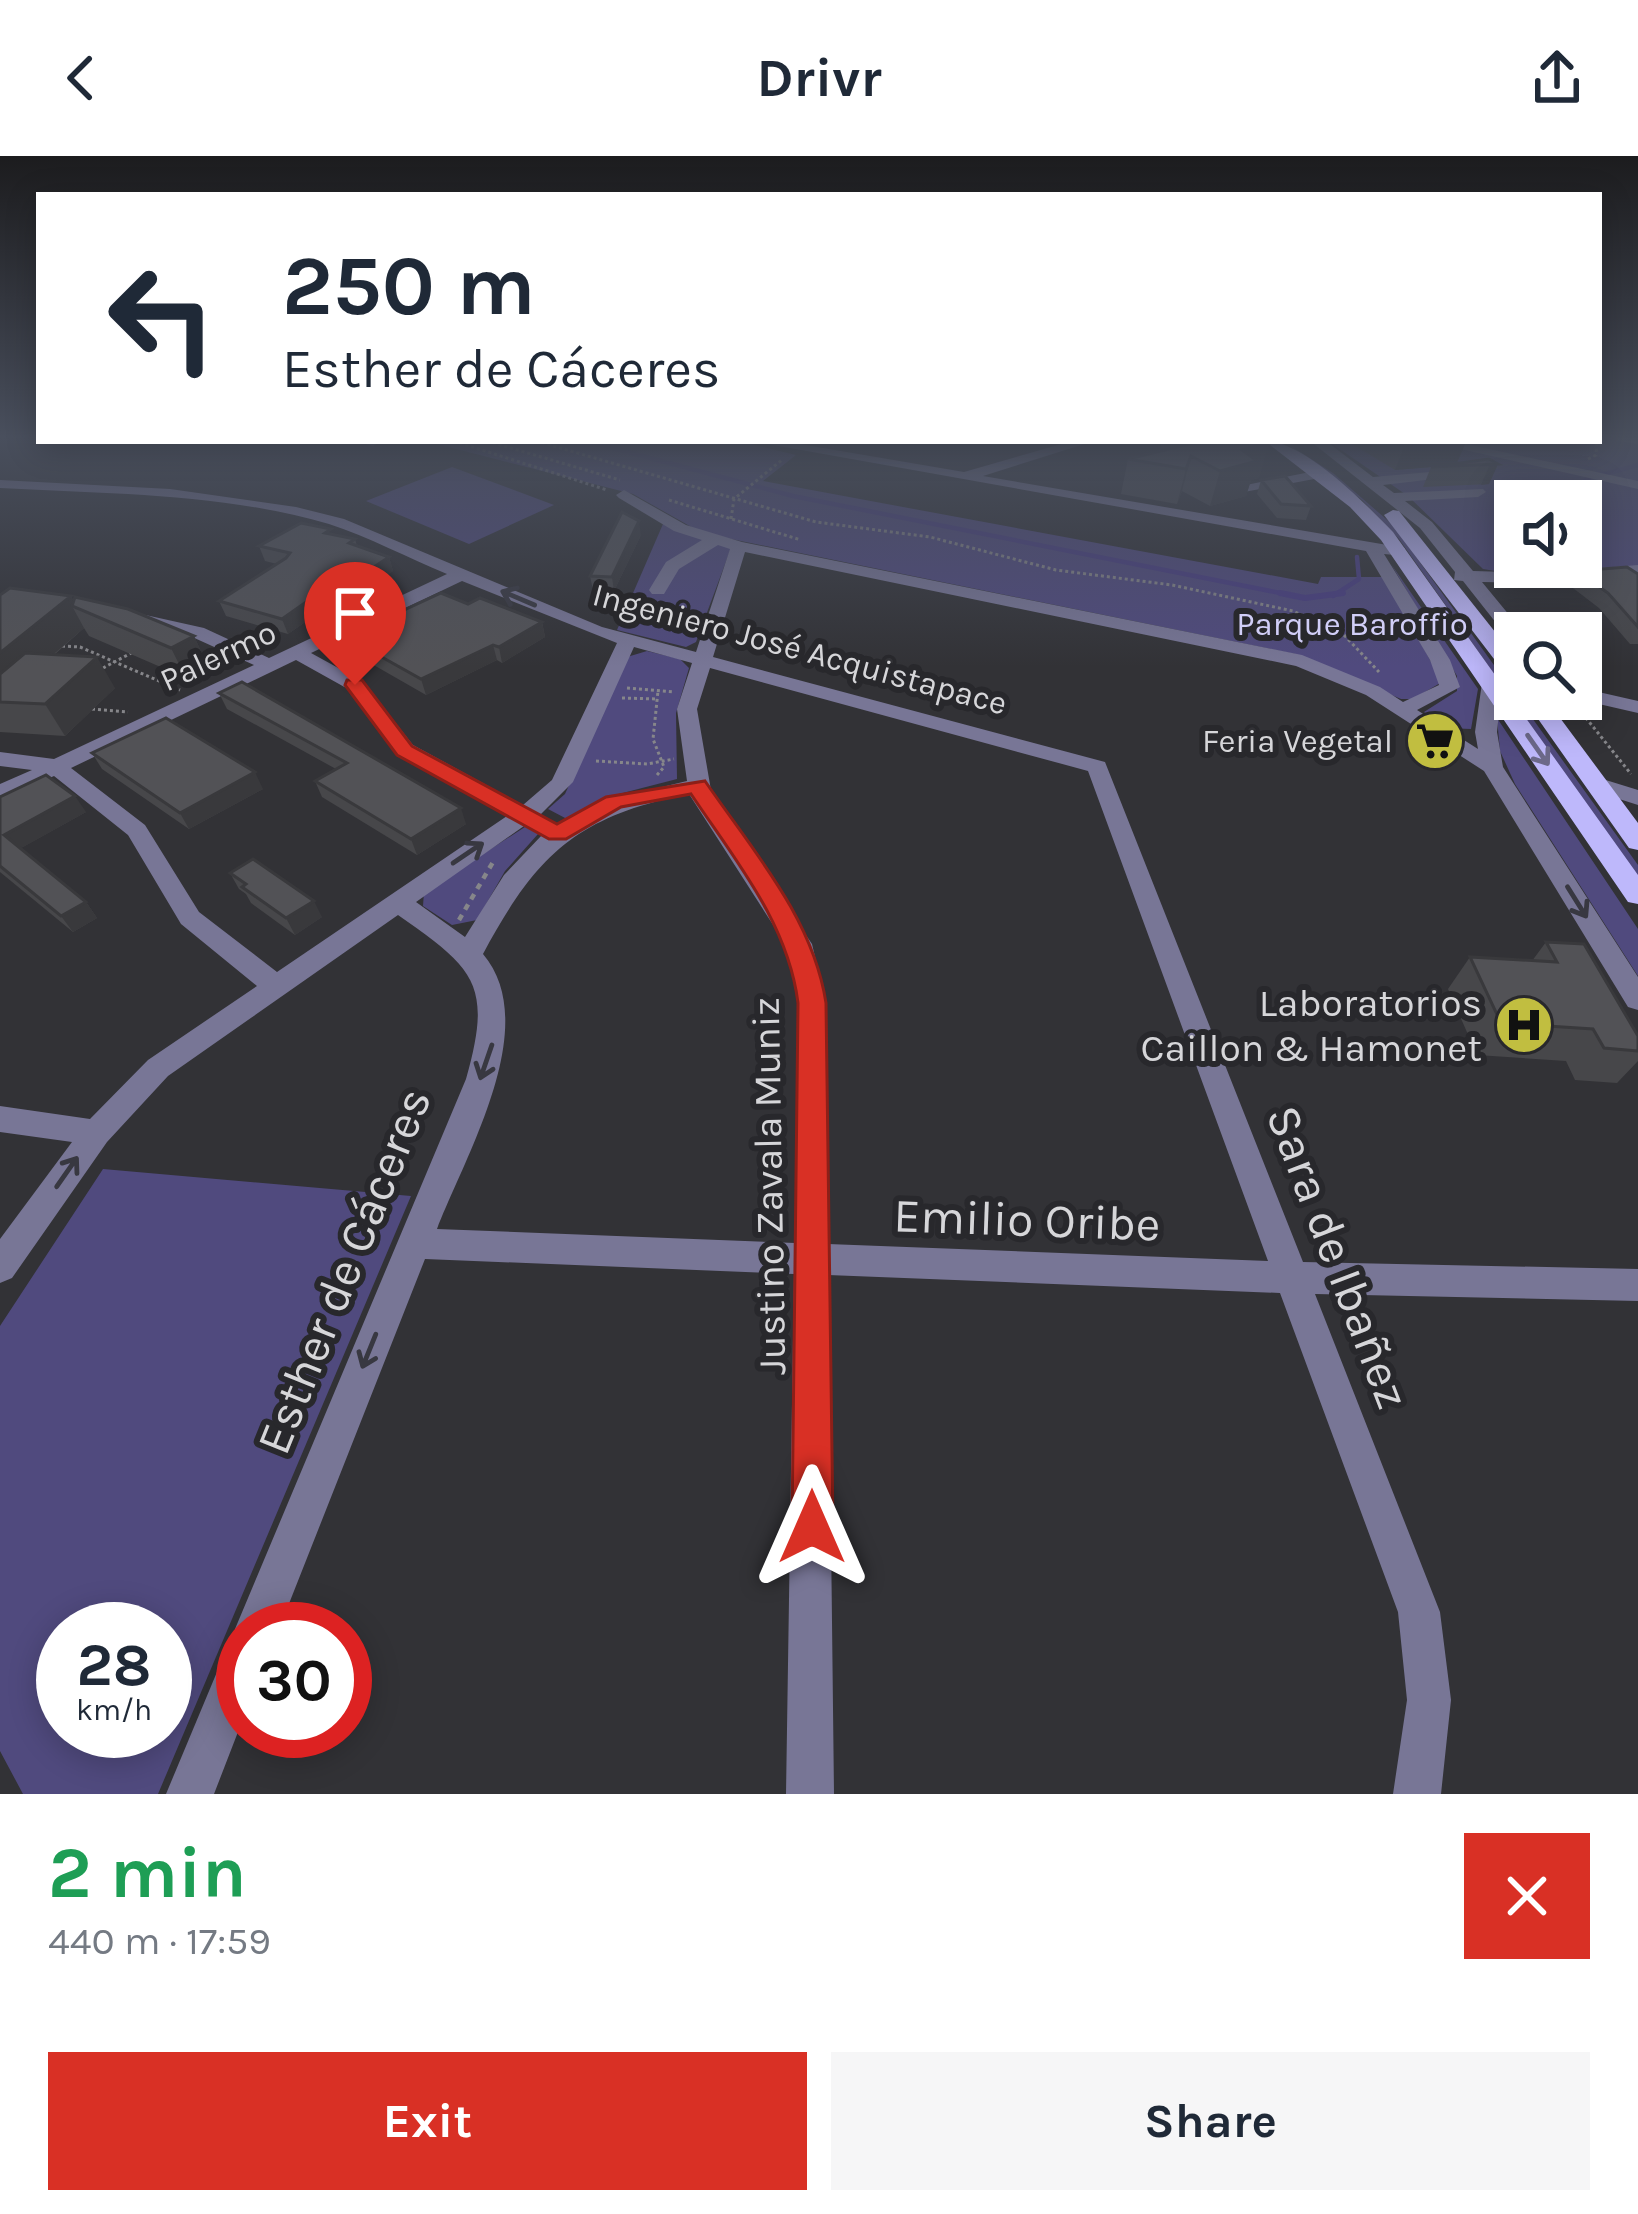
<!DOCTYPE html>
<meta charset="utf-8">
<style>
:root{--surface:#fff;--page:#f6f6f7;--text:#1f2937;--muted:#747a83;--accent:#d93025}
body{margin:0;font-family:Karla,sans-serif;background:var(--page);color:var(--text);height:100vh;display:flex;flex-direction:column;font-size:45px;white-space:nowrap}
*{box-sizing:border-box;margin:0}
p{font-size:39px;color:var(--muted)}
.icon{flex:none;width:66px;height:66px;fill:none;stroke:currentColor;stroke-width:2;stroke-linecap:round;stroke-linejoin:round}
.map{position:relative;height:1638px;overflow:hidden}
.side{display:flex;flex-direction:column;background:var(--surface);flex:1}
.side>*{flex:none}
.banner{position:absolute;left:36px;top:36px;width:1566px;height:252px;border-radius:0px;box-shadow:0 6px 30px #0003;background:#fff;color:var(--text);overflow:hidden}
.controls{position:absolute;left:1494px;top:324px;display:grid;gap:24px}
.controls a{display:grid;place-items:center;width:108px;height:108px;border-radius:0px;background:var(--surface);box-shadow:0 6px 30px #0003;font-size:60px}
.speed{position:absolute;left:36px;top:1446px;display:flex;gap:24px;font-size:60px;font-weight:700;text-align:center}
.speed>*{display:grid;place-content:center;width:156px;height:156px;border-radius:50%;background:var(--surface);box-shadow:0 6px 30px #0003;line-height:1}
.speed small{font-size:30px;font-weight:400}
.speed .limit{border:18px solid #d22;background:#fff;color:#111}
.pin{position:absolute;display:grid;place-items:center;width:102px;height:102px;color:#fff;margin:-123px -51px;border-radius:50% 50% 50% 0;rotate:-45deg;box-shadow:0 0 12px #0007}
.pin .icon{rotate:45deg}
.me{position:absolute;width:132px;margin:-66px;rotate:0deg;stroke-linejoin:round;filter:drop-shadow(0 0 9px #0008)}
.turn{display:flex;align-items:center;gap:42px;height:252px;padding:0 48px;font-size:54px}
.turn .icon{width:156px;height:156px;stroke-width:2.5}
.turn b{display:block;font-size:84px;line-height:102px}
.round{display:grid;place-items:center;flex:none;width:126px;height:126px;border-radius:0px;background:var(--page)}
.overview{display:flex;align-items:center;justify-content:space-between;height:204px;padding:0 48px}
h1{font-size:72px;font-weight:700;line-height:90px;color:#1e9e55}
.action{display:flex;gap:24px;margin-top:auto;padding:24px 48px}
.action a{flex:1;height:138px;border-radius:0px;background:var(--accent);color:#fff;font-size:48px;font-weight:700;line-height:138px;text-align:center}
.action a+a{background:var(--page);color:var(--text)}
header{display:flex;justify-content:space-between;align-items:center;height:156px;padding:0 48px;background:var(--surface);font-size:54px;font-weight:700}
.map>svg:first-child{display:block}
</style>
<header><svg class="icon" aria-label="back" viewBox="0 0 24 24"><path d="M15 5l-7 7 7 7"/></svg>Drivr<svg class="icon" aria-label="share" viewBox="0 0 24 24"><path d="M12 15V3M7 8l5-5 5 5M5 13v7h14v-7"/></svg></header>
<div class="map">
<svg width="1638" height="1638" viewBox="0 0 1638 1638">
<rect width="100%" height="100%" fill="#323236"/>
<!-- green -->
<path fill="#504a7e" fill-rule="evenodd" d="M1599,282h39v130l-112,8 -43,-7 -75,-73 -80,-55zM1515,345h66v66h-66z
M425,285h313l58,14 -33,26 555,103 3,-7h64l57,105 -29,17h-12l-106,-45 -593,-121 -69,-39z
M1283,285l50,32 60,52 245,340v13l-239,-339 -37,-39z
M452,311l102,38 -85,39 -103,-43z
M663,368l68,24 -35,94 -10,5 -69,-17z
M1391,408l87,125 -7,40 -26,-1 -21,-16 33,-21v-15z
M647,495l33,8 9,9 -13,45 1,66 -66,17 -44,23 -19,-10 17,-15 62,-137z
M1497,562l141,211v47l-123,-192 -15,-33z
M528,669l10,9 -33,37 -28,49 -25,5 -29,-19 1,-14z
M103,1013l308,27 -253,598h-135l-23,-43v-425zM63,1473h102v102h-102z"/>
<g fill="none" stroke-linecap="round" stroke-linejoin="round">
<!-- stream-far1 -->
<path stroke="#493e82" stroke-width="4.5" d="M586,285l207,55 502,100
M1602,319l36,-10
M1539,345l50,-22
M1333,440l26,-17 -2,-22"/>
<!-- stream -->
<path stroke="#493e82" stroke-width="6" d="M1280,437l25,5 38,-5"/>
<!-- path-far1 -->
<path stroke="#86868a" stroke-width="3" stroke-dasharray="3 3" stroke-linecap="butt" d="M454,285l153,49
M487,285l133,39
M536,285l280,81 114,15 126,33 116,15 121,26 51,24 35,37
M1588,303l8,-4 1,-14
M669,344l132,40
M731,363l3,-20 49,-40
M62,490l18,1 100,43
M103,512l32,-17
M627,532l47,4
M622,542l36,1
M92,553l36,3
M1582,557l49,61
M596,605l51,3 27,-5
M657,619l7,-8 -11,-28 5,-48"/>
<!-- path -->
<path stroke="#86868a" stroke-width="4.5" stroke-dasharray="6 6" stroke-linecap="butt" d="M459,764l34,-58"/>
<!-- minor -->
<path fill="#787696" fill-rule="evenodd" d="M1617,282h21v6l-19,-3z
M354,285h25l1,1 -7,4z
M751,285h31l182,31 108,-31h22l-111,35 422,72v8l-21,-2 66,106 10,27 -43,23 61,39 -3,-17 7,-49 10,-6 10,6 -5,49 6,35 135,210v33l-10,-3 -144,-236 -118,-76 -70,-29 -551,-114 -32,105 392,105 198,500 335,7v32l-323,-7 125,318 11,88 -10,94h-48l14,-94 -9,-88 -118,-319 -452,-18 6,519h-48l8,-520 -369,-15 -146,370h-36v90l-29,75h-48l61,-146 14,-5 -6,-14 231,-550c27,-95 9,-110 -68,-164l-230,161 -61,66 -95,136 -12,5v-44l72,-97 -72,-10v-26l90,13 58,-59 109,-74 -76,-62 -53,-89 -74,-59 -54,24v-16l32,-14 -32,-4v-14l54,7 200,-94 -64,-29 -85,-22v-8l99,22 65,30 178,-84c-39,-16 -78,-37 -118,-50 -106,-31 -220,-30 -329,-36v-8l170,9 126,18 48,12 258,108 94,25 34,-103 -12,-4 -39,24 -15,25h-12l-3,-4 17,-28 36,-22 -28,-9 -55,-33 -3,-3 8,-5 62,35 56,17 560,113 78,32 23,15 36,-17 -9,-25 -64,-109zM462,425l155,62 -65,137 -29,25 -110,-60 -51,-64 -51,-28zM634,491l58,16 -15,46 10,72 -79,19 -51,24 -17,-9 33,-33zM296,504l52,29 49,66 110,61 -230,156 -78,-60 -54,-87 -74,-57zM710,512l378,103 180,490 -440,-17 -2,-241 -14,-59 -100,-148 -15,-87zM689,638l97,151 12,58 -3,240 -358,-14c29,-75 106,-204 46,-275 53,-99 94,-138 206,-160zM524,670l18,9 -38,40 -39,62 -49,-35z
M1310,285h16l47,36 92,-8 2,3 -7,4 -77,9 11,8 89,-4 3,3 -8,5 -73,4 27,21 41,49 66,2 99,-8v10l-99,8 -57,-1 42,51h-9v7l-7,-2 -45,-57 -9,-1 1,-8 -35,-44z
M1425,285h27l186,40v8z
M1320,314l7,4 -2,3 -81,15 -8,-5z
M1581,532l57,13v12l-61,-14h4z
M1596,621l42,13v15l-50,-16 -3,-5z"/>
<!-- major -->
<path fill="#beb8fb" fill-rule="evenodd" d="M1265,285c39,0 101,63 128,91l245,343v29l-10,-2 -247,-362 -31,-33z
M1393,354l6,1 116,146v21l-8,-2 -120,-157 -3,-4z
M1524,543h22l92,124v27l-9,-2z"/>
</g>
<!-- wall -->
<path fill="#47474a" d="M1162,285h102l-5,37 -8,2 -5,16 -36,10 -28,-15 -5,13 -56,-10 7,-35 31,-7z
M1347,285h118l-8,22 41,1 -9,20 -66,3 8,-20 -36,3z
M1261,324l50,26 -5,14 -29,-2 -20,-24z
M332,378l23,5 2,7 32,11 4,14 -65,45 -10,-3 -30,21 -62,-18 -7,-15 58,-37 -12,-3 -6,-15z
M641,379l-27,56 -21,-1 -3,-14z
M1577,415l61,3v70h-8l-31,-36 -30,-23z
M0,439l71,1 3,6 120,34 14,31 -22,11 -97,-42 -5,-8 -30,27 61,33 -50,48 -65,-4z
M468,448l74,18 3,15 -43,26 -5,-3 -71,35 -75,-43 -5,-15z
M219,537l247,131 -49,31 -95,-58 -7,-16 21,-12 -109,-60z
M92,597l171,36 -74,40 -87,-60z
M0,641l86,15 -65,36 65,54 11,16 -24,14 -73,-60z
M230,717l92,44 -27,18 -44,-32 -5,-9 -7,-5z
M1546,786l92,94v25l-21,22 -42,-3 -9,-19 -89,-6 -29,-66 22,-32 62,4z"/>
<!-- shaded-wall -->
<path fill="#39393c" d="M1466,286l-10,23 -61,5 9,-23z
M1269,287l-10,35 -8,2 -5,16 -36,10 10,-35 22,-21z
M1191,300l-9,35 -5,13 9,-35z
M1490,308h8l-9,20 -8,1z
M639,365l2,14 -27,56 -2,-14z
M389,401l4,14 -65,45 -5,-15z
M71,440l6,12 -5,-2 12,22 -79,68 -5,-8v-35z
M312,442l6,15 -30,21 -6,-15z
M542,466l3,15 -43,26 -3,-16z
M194,480l14,31 -22,11 -15,-30z
M493,489l4,15 -71,35 -5,-16z
M97,501l18,31 -50,48 -20,-32z
M255,616l8,17 -74,40 -9,-16z
M75,640l11,16 -70,39 -12,-16z
M461,652l5,16 -49,31 -6,-16z
M314,745l8,16 -27,18 -9,-17z
M86,746l11,16 -24,14 -12,-16z"/>
<!-- building -->
<path fill="#525256" stroke="#39393c" stroke-width="3" d="M1196,285h68l5,2 -27,7 15,11 -37,10 -29,-15 -5,13 -58,-10 70,-17z
M1393,285h72l1,1 -62,5z
M1489,303l9,5 -67,3z
M1285,320l26,30 -30,-2 -20,-24z
M622,356l17,9 -27,56 -22,-1z
M301,367l30,6 -6,4 30,6 -6,4 40,14 -66,44 -11,-3 -30,21 -63,-18 67,-43 4,-5 -31,-7z
M1627,411l11,7v53l-30,-34 -31,-22z
M10,432l61,8 -71,57v-58z
M441,437l27,11 12,-6 62,24 -43,25 -6,-2 -72,34 -75,-42z
M75,441l53,12 66,27 -23,12 -99,-42z
M25,497l72,4 -52,47 -45,-2v-28z
M242,526l219,126 -50,31 -96,-58 32,-18 -128,-70z
M166,562l89,54 -75,41 -88,-60z
M46,619l29,21 -71,39 82,67 -25,14 -61,-50v-69z
M253,703l61,42 -28,17 -44,-31 4,-3 -16,-11z
M1546,786l38,2 54,92v15l-34,-3 -11,-19 -92,-6 -31,-66 87,5z"/>
<!-- one-way arrows -->
<defs><path id="oneway-shaft" d="M-6 0H5M1.5-3L5.5 0L1.5 3" fill="none" stroke-width="1.6" stroke-linecap="round" stroke-linejoin="round" transform="scale(3)"/></defs>
<g stroke="#383841">
<use href="#oneway-shaft" transform="translate(518 442) rotate(-157)"/>
<use href="#oneway-shaft" transform="translate(468 697) rotate(-34)"/>
<use href="#oneway-shaft" transform="translate(1577 746) rotate(58)"/>
<use href="#oneway-shaft" transform="translate(486 906) rotate(109)"/>
<use href="#oneway-shaft" transform="translate(67 1016) rotate(-55)"/>
<use href="#oneway-shaft" transform="translate(369 1195) rotate(112)"/>
</g>
<use stroke="#6c6989" href="#oneway-shaft" transform="translate(1538 594) rotate(55)"/>
<!-- sky -->
<linearGradient id="sky" x2="0" y2="1"><stop stop-color="#1c1c1e"/><stop offset="0.55" stop-color="#494f5d"/><stop offset="1" stop-color="#494f5d" stop-opacity="0"/></linearGradient>
<rect width="1638" height="511" fill="url(#sky)"/>
<!-- route -->
<path fill="#d93025" stroke="#8d1f18" stroke-width="3" d="M347,524h15l50,66 145,78 49,-27 99,-16c48,70 108,137 121,222l7,524 -6,14 -15,6 -14,-6 -6,-14 6,-524c-10,-80 -63,-143 -107,-209l-70,13 -55,32h-17l-152,-84 -52,-70z"/>
<!-- icons -->
<defs>
<g id="supermarket-disc" transform="scale(3)"><circle r="9.5" fill="#c1be40" stroke="#28282c"/><path d="M-6-5.5h2.5l.6 2H6L4.5 2H-2.5L-4.4-4H-6ZM-1.5 3.2a1.3 1.3 0 1 0 .1 0ZM3 3.2a1.3 1.3 0 1 0 .1 0Z" fill="#111"/></g>
<g id="hospital-disc" transform="scale(3)"><circle r="9.5" fill="#c1be40" stroke="#28282c"/><path d="M-5-5h3v3.5h4V-5h3V5h-3V1.5h-4V5h-3Z" fill="#111"/></g>
</defs>
<g fill-rule="evenodd">
<use href="#supermarket-disc" x="1435" y="585"/>
<use href="#hospital-disc" x="1524" y="869"/>
</g>
<g text-anchor="middle" dominant-baseline="central" stroke-width="12" stroke-linejoin="round" paint-order="stroke">
<!-- far-park labels -->
<g font-size="33" fill="#d1cef7" stroke="#28282c">
<text x="1352" y="468">Parque Baroffio</text>
</g>
<!-- far-street labels -->
<g font-size="33" fill="#d6d6d9" stroke="#28282c">
<text transform="translate(800 493) rotate(15)">Ingeniero José Acquistapace</text>
<text transform="translate(218 500) rotate(-25)">Palermo</text>
</g>
<!-- far-poi labels -->
<g font-size="33" fill="#d6d6d9" stroke="#28282c" text-anchor="end">
<text x="1393" y="585">Feria Vegetal</text>
</g>
<!-- poi labels -->
<g font-size="39" fill="#d6d6d9" stroke="#28282c" text-anchor="end">
<text x="1482" y="847">Laboratorios<tspan x="1482" dy="45">Caillon &amp; Hamonet</tspan></text>
</g>
<!-- street labels -->
<g font-size="39" fill="#d6d6d9" stroke="#28282c">
<text transform="translate(769 1030) rotate(-91)">Justino Zavala Muniz</text>
</g>
<!-- near-street labels -->
<g font-size="48" fill="#d6d6d9" stroke="#28282c">
<text transform="translate(1027 1064) rotate(2)">Emilio Oribe</text>
<text transform="translate(1338 1101) rotate(69)">Sara de Ibañez</text>
<text transform="translate(344 1115) rotate(-68)">Esther de Cáceres</text>
</g>
</g>
</svg>
<div class="controls">
<a><svg class="icon" aria-label="sound" viewBox="0 0 24 24"><path d="M4 9h4l5-4v14l-5-4H4zM17 9q2 3 0 6"/></svg></a>
<a><svg class="icon" aria-label="search" viewBox="0 0 24 24"><circle cx="10" cy="10" r="6"/><path d="M15 15l6 6"/></svg></a>
</div>
<div class="speed"><div>28<small>km/h</small></div><div class="limit">30</div></div>
<div class="pin" style="left:355px;top:529px;background:#d93025"><svg class="icon" aria-label="arrive" viewBox="0 0 24 24"><path d="M6 21V4h12l-3 4 3 4H6"/></svg></div>
<svg class="me" style="left:812px;top:1371px" viewBox="-20 -20 40 40"><path d="M0-17L14 15 0 8-14 15z" fill="#d93025" stroke="#fff" stroke-width="4"/></svg>
<div class="banner">
<div class="turn"><svg class="icon" aria-label="left" viewBox="0 0 24 24"><path d="M17 20v-9H6M10 6l-5 5 5 5"/></svg><div><b>250 m</b>Esther de Cáceres</div></div>
</div>
</div>
<section class="side">
<div class="overview"><div><h1>2 min</h1><p>440 m · 17:59</p></div><a class="round" style="background:#d93025;color:#fff"><svg class="icon" aria-label="close" viewBox="0 0 24 24"><path d="M6 6l12 12M18 6L6 18"/></svg></a></div>
<div class="action"><a>Exit</a><a>Share</a></div>
</section>
